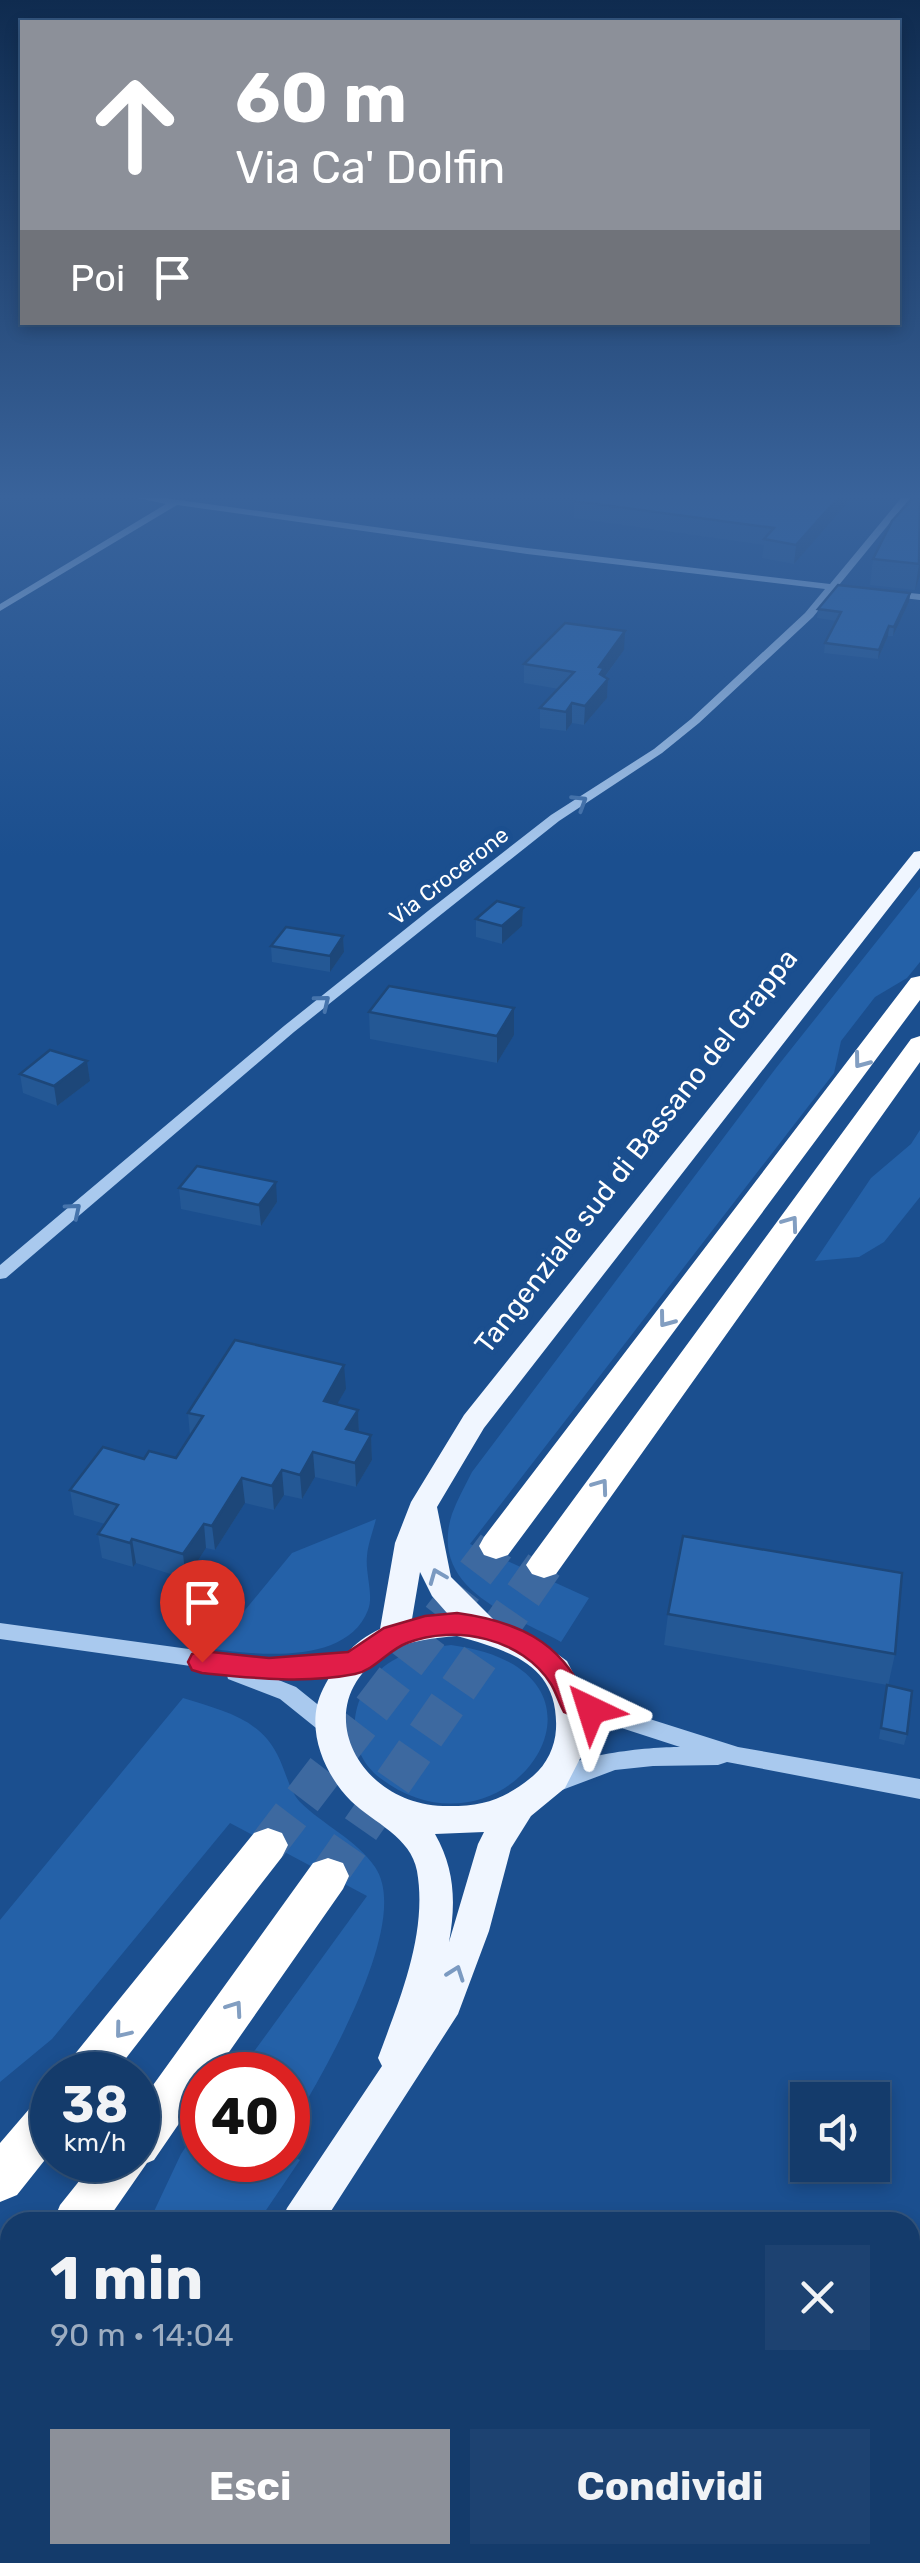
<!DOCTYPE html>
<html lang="it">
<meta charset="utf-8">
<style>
:root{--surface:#143b6b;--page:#1d4271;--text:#f1f3f6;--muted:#9dadc1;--line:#33557e;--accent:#8c9099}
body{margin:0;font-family:Rubik,sans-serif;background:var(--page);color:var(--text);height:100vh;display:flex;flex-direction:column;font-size:38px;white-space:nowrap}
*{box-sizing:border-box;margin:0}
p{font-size:32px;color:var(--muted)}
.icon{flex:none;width:55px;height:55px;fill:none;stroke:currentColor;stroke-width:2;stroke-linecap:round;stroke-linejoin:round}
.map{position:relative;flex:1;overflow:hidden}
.drawer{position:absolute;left:0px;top:2212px;width:920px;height:352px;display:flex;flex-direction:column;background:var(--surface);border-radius:30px 30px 0 0;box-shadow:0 5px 15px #0003,0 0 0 2px var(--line)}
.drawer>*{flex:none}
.banner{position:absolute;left:20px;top:20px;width:880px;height:305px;border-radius:0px;box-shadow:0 5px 15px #0003,0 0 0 2px var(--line);background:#8c9099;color:#fff;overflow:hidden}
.controls{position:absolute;left:790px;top:2082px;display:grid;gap:20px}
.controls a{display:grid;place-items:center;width:100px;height:100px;border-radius:0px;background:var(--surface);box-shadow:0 5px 15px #0003,0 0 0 2px var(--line);font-size:50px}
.speed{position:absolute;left:30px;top:2052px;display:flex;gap:20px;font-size:50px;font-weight:700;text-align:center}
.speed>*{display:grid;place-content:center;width:130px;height:130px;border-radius:50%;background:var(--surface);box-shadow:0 5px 15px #0003,0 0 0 2px var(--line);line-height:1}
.speed small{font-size:25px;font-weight:400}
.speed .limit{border:15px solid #d22;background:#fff;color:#111}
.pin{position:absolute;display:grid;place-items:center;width:85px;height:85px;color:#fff;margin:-102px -42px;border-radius:50% 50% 50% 0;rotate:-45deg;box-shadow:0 0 10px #0007}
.pin .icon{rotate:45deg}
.me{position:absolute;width:110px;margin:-55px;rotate:319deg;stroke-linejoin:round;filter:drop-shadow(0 0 8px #0008)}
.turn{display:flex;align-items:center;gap:35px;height:210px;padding:0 50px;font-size:45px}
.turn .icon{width:130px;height:130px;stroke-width:2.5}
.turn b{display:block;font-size:70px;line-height:85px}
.then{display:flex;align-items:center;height:95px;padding:0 50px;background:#0003;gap:20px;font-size:38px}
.round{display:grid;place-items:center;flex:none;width:105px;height:105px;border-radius:0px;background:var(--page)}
.head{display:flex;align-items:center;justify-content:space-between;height:170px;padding:0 50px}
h1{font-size:60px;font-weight:700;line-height:75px}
.action{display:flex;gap:20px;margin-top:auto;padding:20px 50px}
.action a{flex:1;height:115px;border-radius:0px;background:var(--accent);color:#fff;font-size:40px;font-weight:700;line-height:115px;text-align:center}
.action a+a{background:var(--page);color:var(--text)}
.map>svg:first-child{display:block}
</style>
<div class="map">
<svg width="920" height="2563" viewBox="0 0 920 2563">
<rect width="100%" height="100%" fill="#1b4f8f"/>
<!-- green -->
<path fill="#2461a8" d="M920,887v75l-13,16 -32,19 -34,44 -7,32 -364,471 119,54 -28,44c-51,-28 -133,-53 -109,-128 5,-14 13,-28 20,-42l304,-404z
M920,1130v67l-36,45 -25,15 -44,4 56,-83 40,-34z
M376,1519c-3,12 -8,25 -9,37 -2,17 7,39 1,54 -21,55 -110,45 -155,39l79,-96z
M451,1645c195,26 55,229 -71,133 -41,-32 -29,-92 12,-117 18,-11 38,-13 59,-16z
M183,1698c37,12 75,19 94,56 8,15 12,36 23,48 22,22 58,39 75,65 39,57 -57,214 -87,266v-58h-51l130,-179 -137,-73 -178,216 -52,43v-162z
M202,2123v37h86v-6l12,6 -42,62h-109l32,-68z
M10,2431v124h6l-6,8h-10v-123z"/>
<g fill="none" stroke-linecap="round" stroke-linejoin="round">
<!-- highway-tunnel -->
<path stroke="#3d69a0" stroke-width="38" stroke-dasharray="38 19" stroke-linecap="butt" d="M268,1845l228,-299
M328,1876l216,-311"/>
<!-- minor -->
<path fill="#a9c9ee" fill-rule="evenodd" d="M132,497h25l370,51 303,36 72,-87h9l-72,88 5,3 -2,2h-7l-22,27 -114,106 -37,30 -103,68 -116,92 -149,119 -288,246 -6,1v-14l284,-239 149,-119 118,-92 103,-66 37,-30 114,-106 20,-24 -298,-35 -350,-49 -177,106v-7l166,-100z
M890,591l30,3v6l-34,-4v-4z
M0,1623l269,37 85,-5 8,2 3,6 -3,6 -8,2 -83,6 25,10 41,33 3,6 -3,6 -8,3 -8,-3 -41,-33 -52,-20 -2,-8 -226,-32z
M574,1695l164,52 182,32v20l-193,-37 -9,3 -65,1 -38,4 -61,23 -8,-3 -4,-7c17,-29 107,-36 138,-36l-114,-37 -3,-6 3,-6z"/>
<!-- major -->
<path fill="#f0f6ff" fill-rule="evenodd" d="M920,851v17l-436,560 -47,79 14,70 46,46 31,10 39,28 22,44 -1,38 -23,45 -34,28 -20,32 -22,83 -31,83 -134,208h-43l6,-14 95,-142 -4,-8c21,-57 50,-124 39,-187 -6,-34 -43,-48 -66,-70 -28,-28 -47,-75 -28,-112 14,-27 29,-47 57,-60l15,-86 16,-41 53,-87 450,-563zM420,1572l12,24 15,17 -35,6zM457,1636c53,15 102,29 99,93 -1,18 -9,35 -23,47 -29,24 -52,31 -90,30 -89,-3 -138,-107 -53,-155 21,-11 44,-13 67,-15zM484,1832l-6,12 -29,98c7,-39 6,-73 -14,-108z
M45,2555h47l-3,8h-48z"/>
<!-- highway -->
<path fill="#fff" fill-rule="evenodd" d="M920,976v24l-412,555 -12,4 -12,-4 -5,-9 5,-9 427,-559z
M920,1036v26l-364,512 -12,4 -12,-4 -6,-9 6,-9 379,-517z
M268,1828l14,5 6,12 -6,12 -169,218h-49l6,-15 184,-227z
M328,1858l15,5 6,13 -6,13 -130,186h-11v15l-48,70 -7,3 -41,59h-53l7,-17 36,-45h42v-54l175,-243z
M52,2094v57l-35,44 -17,7v-59l36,-42z
M10,2283v58l-10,4v-58z"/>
</g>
<!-- wall -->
<path fill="#245895" d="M578,497h272v3l-56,64 -32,-6 2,-13 -190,-27v-17z
M914,497l6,79 -5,14 -45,-5 3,-26z
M910,593l-1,9 -16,34h-5l-10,23 -54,-6 1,-10 12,-22 -20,-3 1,-9z
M624,650l-19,27 3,2 -1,19 -23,27 -12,-2 -6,8 -26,-3v-20l19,-19 -35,-6v-19z
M523,908l-1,18 -20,18 -26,-7v-18z
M343,936l1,16 -14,20 -58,-10 -1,-16z
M514,1008v27l-17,28 -127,-24 -1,-27z
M87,1061l3,20 -33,25 -34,-13 -3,-19z
M179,1188l98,14 -16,24 -80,-17z
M346,1389l-9,15 21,6 1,22 12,3 1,25 -16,27 -41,-10 -13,22 -18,-4 -10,15 -29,-7 -30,47 -9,-2 -20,31 -50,-16 -3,4 -31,-9 -4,-24 7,-10 -31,-9 -4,-25 74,-31 32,-1 14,-22 -2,-23z
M668,1614l227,40 -7,32 19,48 -3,11 -25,-6 8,-54 -223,-40z"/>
<!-- shaded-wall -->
<path fill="#1d4779" d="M839,497h11v3l-56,64 2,-19z
M920,561v15l-5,14 4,-26z
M910,593l-1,9 -16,34 1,-9z
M889,626l-1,10 -10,23 1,-9z
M625,631l-1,19 -21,29h5l-1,19 -23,27 1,-19 14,-39z
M572,703v20l-6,8v-19z
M523,908l-1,18 -20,18v-18z
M343,936l1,16 -14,20v-16z
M514,1008v27l-17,28v-27z
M87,1061l3,20 -33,25 -3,-20z
M276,1182l1,20 -16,24 -2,-21z
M344,1365l2,24 -21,36 -1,-24z
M358,1410l1,24 -13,-5z
M371,1435l1,25 -16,27 -1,-24z
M313,1452l2,25 -13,22 -2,-24z
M282,1470l2,25 -10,15 -2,-24z
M242,1478l3,25 -30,47 -3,-24z
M204,1524l2,24 -20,31 -3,-25z
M132,1539l4,24 -3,4 -3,-24z"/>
<!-- building -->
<path fill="#2a66ad" stroke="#1d4779" stroke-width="2.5" d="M578,497h261l-43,48 -32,-6 10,-11 -200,-27z
M914,497h6l-1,67 -46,-5 19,-38z
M838,585l72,8 -16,34 -5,-1 -10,24 -54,-7 16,-31 -23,-3z
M565,623l60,8 -26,36 5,1 -4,6 8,5 -23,27 -13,-3 -6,9 -26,-4 34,-36 -50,-8z
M497,901l26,7 -21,18 -26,-7z
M286,927l57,9 -13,20 -59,-10z
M389,986l125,22 -17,28 -128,-24z
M50,1050l37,11 -33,25 -34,-12z
M197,1166l79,16 -17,23 -80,-17z
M235,1340l109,25 -20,36 34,9 -12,19 25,6 -16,28 -42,-11 -13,23 -18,-5 -10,16 -30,-8 -30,48 -8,-2 -21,30 -51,-15 -2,4 -32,-9 20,-29 -48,-15 33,-43 41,12 5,-8 27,7 27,-42 -15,-3z
M683,1536l219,37 -7,81 -227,-40z
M887,1685l25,6 -5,43 -26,-6z"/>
<!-- one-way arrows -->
<defs><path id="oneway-chevron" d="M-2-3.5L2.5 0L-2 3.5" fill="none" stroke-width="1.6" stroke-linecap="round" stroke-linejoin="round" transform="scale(2.5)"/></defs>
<g stroke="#4674ac">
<use href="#oneway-chevron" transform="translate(580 802) rotate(-32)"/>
<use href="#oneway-chevron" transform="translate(323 1002) rotate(-39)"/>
<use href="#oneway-chevron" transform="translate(74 1210) rotate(-40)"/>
</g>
<g stroke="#829ec1">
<use href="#oneway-chevron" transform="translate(861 1061) rotate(127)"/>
<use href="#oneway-chevron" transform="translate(791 1223) rotate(-54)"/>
<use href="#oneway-chevron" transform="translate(666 1320) rotate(127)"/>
<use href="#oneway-chevron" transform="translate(601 1486) rotate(-54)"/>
<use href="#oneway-chevron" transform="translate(235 2008) rotate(-55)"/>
<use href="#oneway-chevron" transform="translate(122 2031) rotate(129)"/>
</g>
<g stroke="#7b9ac1">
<use href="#oneway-chevron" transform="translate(437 1576) rotate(-112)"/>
<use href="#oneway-chevron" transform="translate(456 1973) rotate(-70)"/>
</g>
<!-- sky -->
<linearGradient id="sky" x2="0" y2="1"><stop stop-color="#0f2b4f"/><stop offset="0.58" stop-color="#39639b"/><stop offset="1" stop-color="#39639b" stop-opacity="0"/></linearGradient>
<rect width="920" height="856" fill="url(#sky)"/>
<!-- route -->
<path fill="#e11d48" stroke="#92132f" stroke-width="2.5" d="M457,1613c58,8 103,27 128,83l16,6 5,8 -5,8 -10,4 -27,-10c-5,-9 -8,-20 -13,-28 -29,-46 -96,-60 -144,-41 -19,7 -32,27 -52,31 -50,10 -103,4 -153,-1l-10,-3 -4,-8 4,-8 10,-3 67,7 79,-6 36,-24 41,-12z"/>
<g text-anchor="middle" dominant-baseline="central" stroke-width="10" stroke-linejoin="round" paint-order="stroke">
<!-- far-street labels -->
<g font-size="22" fill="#fff" stroke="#1b4f8f">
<text transform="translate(449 876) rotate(-38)">Via Crocerone</text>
</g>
<!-- street labels -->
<g font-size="28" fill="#fff" stroke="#1b4f8f">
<text transform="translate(636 1151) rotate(-52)">Tangenziale sud di Bassano del Grappa</text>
</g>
</g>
</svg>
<div class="controls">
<a><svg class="icon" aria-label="sound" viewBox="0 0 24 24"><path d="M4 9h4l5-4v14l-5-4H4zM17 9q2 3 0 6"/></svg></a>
</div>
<div class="speed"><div>38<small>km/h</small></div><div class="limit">40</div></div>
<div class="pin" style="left:202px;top:1662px;background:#d93025"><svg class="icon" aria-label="arrive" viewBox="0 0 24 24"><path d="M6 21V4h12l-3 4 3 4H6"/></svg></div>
<svg class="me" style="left:591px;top:1710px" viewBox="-20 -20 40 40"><path d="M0-17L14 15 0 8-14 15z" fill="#e11d48" stroke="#fff" stroke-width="4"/></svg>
<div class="banner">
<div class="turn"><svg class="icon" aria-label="ahead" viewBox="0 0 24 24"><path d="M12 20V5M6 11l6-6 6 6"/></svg><div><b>60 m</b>Via Ca' Dolfin</div></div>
<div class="then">Poi<svg class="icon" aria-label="arrive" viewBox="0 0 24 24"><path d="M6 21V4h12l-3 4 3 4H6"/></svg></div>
</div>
<section class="drawer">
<div class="head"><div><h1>1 min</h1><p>90 m · 14:04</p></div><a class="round"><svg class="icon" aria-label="close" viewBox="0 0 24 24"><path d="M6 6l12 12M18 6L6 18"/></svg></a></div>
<div class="action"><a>Esci</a><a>Condividi</a></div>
</section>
</div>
